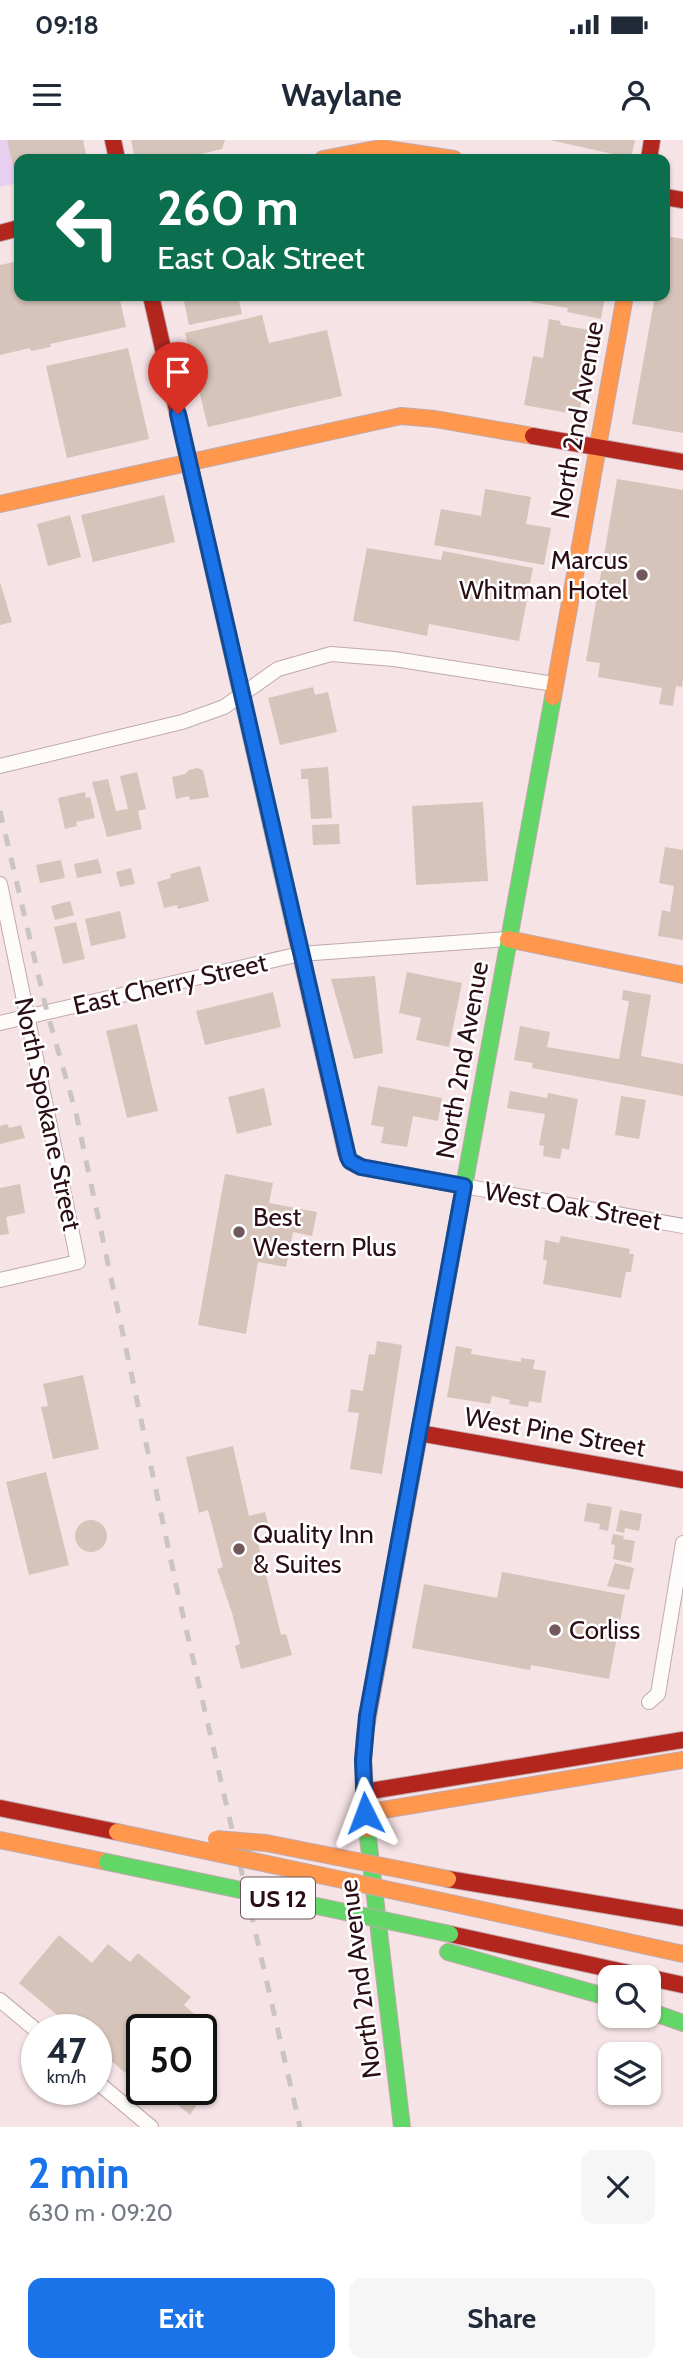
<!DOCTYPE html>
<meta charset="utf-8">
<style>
:root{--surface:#fff;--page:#f6f6f7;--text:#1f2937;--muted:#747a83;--accent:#1a73e8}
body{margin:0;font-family:Cabin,sans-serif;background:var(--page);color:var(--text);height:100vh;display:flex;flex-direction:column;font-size:26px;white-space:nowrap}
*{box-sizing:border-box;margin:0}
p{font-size:23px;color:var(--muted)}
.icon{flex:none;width:38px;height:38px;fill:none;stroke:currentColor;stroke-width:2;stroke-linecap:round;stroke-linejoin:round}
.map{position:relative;height:1987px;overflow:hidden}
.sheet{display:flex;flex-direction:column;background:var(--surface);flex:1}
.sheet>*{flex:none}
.hud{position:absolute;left:14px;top:14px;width:656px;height:147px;border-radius:14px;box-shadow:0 2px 5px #0004;background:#0b6e4f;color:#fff;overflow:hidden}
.controls{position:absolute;left:598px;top:1825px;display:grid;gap:14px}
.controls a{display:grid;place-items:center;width:63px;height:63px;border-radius:14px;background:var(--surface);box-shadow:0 2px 5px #0004;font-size:35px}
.speed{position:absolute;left:21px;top:1874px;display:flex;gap:14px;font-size:35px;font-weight:700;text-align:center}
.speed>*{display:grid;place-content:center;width:91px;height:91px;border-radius:50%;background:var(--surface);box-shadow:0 2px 5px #0004;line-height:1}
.speed small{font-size:18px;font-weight:400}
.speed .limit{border:4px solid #111;border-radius:10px;background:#fff;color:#111}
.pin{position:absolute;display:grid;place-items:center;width:60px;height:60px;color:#fff;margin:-72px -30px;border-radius:50% 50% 50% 0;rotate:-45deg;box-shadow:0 0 7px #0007}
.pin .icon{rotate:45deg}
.me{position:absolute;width:77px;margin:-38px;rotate:357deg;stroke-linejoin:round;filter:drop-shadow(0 0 5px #0008)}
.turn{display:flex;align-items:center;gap:24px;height:147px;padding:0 28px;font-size:32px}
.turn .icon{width:91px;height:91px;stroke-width:2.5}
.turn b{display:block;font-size:49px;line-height:60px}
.round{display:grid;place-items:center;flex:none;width:74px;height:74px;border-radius:14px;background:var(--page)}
.overview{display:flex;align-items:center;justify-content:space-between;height:119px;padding:0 28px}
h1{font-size:42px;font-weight:700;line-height:52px;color:var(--accent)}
.cta{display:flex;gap:14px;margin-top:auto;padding:14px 28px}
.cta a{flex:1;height:80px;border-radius:14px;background:var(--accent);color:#fff;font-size:28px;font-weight:700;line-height:80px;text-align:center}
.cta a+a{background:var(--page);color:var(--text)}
.status{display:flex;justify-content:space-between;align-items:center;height:49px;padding:0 35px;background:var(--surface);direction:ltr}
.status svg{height:19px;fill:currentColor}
header{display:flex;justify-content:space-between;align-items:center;height:91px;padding:0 28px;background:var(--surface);font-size:32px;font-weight:700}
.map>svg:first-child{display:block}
</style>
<div class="status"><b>09:18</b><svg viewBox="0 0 49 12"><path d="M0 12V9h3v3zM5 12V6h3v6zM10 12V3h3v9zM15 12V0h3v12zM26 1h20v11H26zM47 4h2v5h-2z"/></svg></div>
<header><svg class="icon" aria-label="menu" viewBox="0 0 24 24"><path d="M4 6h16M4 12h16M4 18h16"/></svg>Waylane<svg class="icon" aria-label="person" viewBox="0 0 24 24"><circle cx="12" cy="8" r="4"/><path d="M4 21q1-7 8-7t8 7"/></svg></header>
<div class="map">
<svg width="683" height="1987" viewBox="0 0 683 1987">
<rect width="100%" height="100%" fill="#f6e3e6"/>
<!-- green -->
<path fill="#e8cff0" d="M0,0h7l10,43 -17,4z"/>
<!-- building -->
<path fill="#d6c3b9" d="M7,0h76l4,19h-68v23l-2,1z
M131,0h94l-3,9 -42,10h-45z
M550,0h85l-3,13 -6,4z
M666,96l17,3v194l-51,-9 23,-128h10z
M19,121v35h100l7,31 -76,17 1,3 -20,4 -1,-3 -30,7v-90z
M183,156h55l4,18 -53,11z
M532,156h73l-4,23 -34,-7 1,-4 -37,-6z
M262,175l7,28 58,-13 15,66 -134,31 -23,-94z
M549,179l11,2 1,4 34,6 -16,84 -55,-10 9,-49 10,2z
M128,208l21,91 -82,19 -21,-92z
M617,339l66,11v189l-1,8 -6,-1 -3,20 -14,-2 3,-16 -64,-11 2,-14 -14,-2z
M485,349l46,8 -5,27 25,4 -7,37 -110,-20 7,-36 40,7z
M164,355l11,47 -82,20 -12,-47z
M70,375l11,42 -33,9 -11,-42z
M367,408l74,12 2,-9 90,17 -14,73 -90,-17 -2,12 -74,-15z
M0,442l12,40 -12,3z
M313,547l2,8 13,-3 9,40 -57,13 -12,-47z
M328,627l4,51 -21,1 -3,-40h-7v-10z
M197,628l6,2 6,27 -19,3 -1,-4 -13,3 -4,-22 13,-3 4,-4z
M137,632l9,37 -8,2 4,18 -35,8 -15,-55 16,-3 8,32 12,-2 -8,-33z
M85,652l1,6 4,-1 5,21 -19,4 1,4 -12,3 -7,-31z
M483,662l5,79 -72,4 -4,-79z
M339,684l1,20 -27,1 -1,-20z
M665,707l18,3v90l-25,-4 4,-26 8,2 4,-26 -15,-3z
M98,719l4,14 -25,5 -3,-14z
M61,720l4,18 -25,5 -4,-18z
M200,726l9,35 -31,8 -1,-4 -13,3 -7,-26 14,-4 -1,-4z
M131,728l4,16 -15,3 -4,-15z
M70,761l4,14 -19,5 -4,-14z
M120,771l6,27 -35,8 -6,-27z
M76,782l9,37 -22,5 -9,-37z
M407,832l55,11 -13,64 -33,-7 5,-22 -22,-5z
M375,836l8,77 -29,6 -23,-80z
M623,850l28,5 -10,61 42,8v32l-151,-28 1,-5 -19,-3 6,-34 30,6 -3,15 72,12 10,-58 -7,-1z
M273,852l8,35 -76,18 -9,-34z
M137,884l21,87 -31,7 -21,-87z
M378,946l64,12 -4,23 -25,-5 -6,31 -26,-4 3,-16 -13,-2z
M264,948l8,37 -35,9 -9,-37z
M510,951l37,7 1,-5 30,6 -9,51 -7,-2 -2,11 -17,-3 1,-10 -5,-1 6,-31 -38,-6z
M621,956l25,4 -7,39 -24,-4z
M7,984l2,4 12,-3 4,13 -25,6v-18z
M225,1034l48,9 -4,20 48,9 -5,24 -19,-4 -7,35 -28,-5 -12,72 -48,-9z
M20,1044l5,29 -19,4 3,17 -9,1v-47z
M561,1096l69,13 -1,5h5l-3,18h-5l-5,26 -78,-14 4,-24h-4l2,-20 14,3z
M377,1201l25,4 -20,129 -32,-5 9,-56 -11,-1 3,-23 12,2 6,-37 6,1z
M456,1206l16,3 -1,5 50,8v-4l14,2 -2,9 13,2 -5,32 -12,-2 -1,6 -19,-3 1,-4 -18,-4 -2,8 -43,-7z
M83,1235l16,74 -46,10 -12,-52 7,-1 -5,-22z
M233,1306l16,70 16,-4 4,16 -14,3 26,104 5,-1 6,21 -51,14 -6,-23 5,-2 -8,-31 -15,-44 6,-2 -15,-57 -9,3 -13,-56z
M46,1332l23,93 -40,10 -23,-93z
M587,1363l25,4 -4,24 -9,-2 1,-5 -16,-3z
M620,1370l22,4 -3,17 -14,-3 -1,5 -8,-2z
M75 1396a16 16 0 1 1 32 0a16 16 0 1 1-32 0Z
M613,1394l11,2 -1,3 12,2 -4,22 -18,-4 2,-14 -4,-1z
M615,1423l19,5 -5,22 -22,-4z
M502,1432l123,23 -16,84 -78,-14 -1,5 -118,-22 12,-64 73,14z
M59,1795l33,28 16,-19 22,18 8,-9 53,44 -7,8 18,16 -8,9h-52v57l-46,-39v-18h-21l-56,-47z
M201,1905l10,8 2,20 -5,15 -18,27 -30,-25h41z"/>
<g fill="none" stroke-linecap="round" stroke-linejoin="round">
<!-- street casing -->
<g stroke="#c0a9ad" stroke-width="16">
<path id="street" d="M0,626l182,-44 42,-15 54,-38 53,-15 63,5 160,25
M0,744l78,378 -78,18
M0,883l300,-69 208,-15
M464,1046l219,40
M649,1562l9,-8 25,-151
M0,1860l37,31
M96,1941l55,46"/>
</g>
<!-- fast casing -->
<g stroke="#c0a9ad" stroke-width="18">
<path id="fast" d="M226,486l67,295
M444,1157l109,-600
M367,1689l35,298
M448,1812l163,46
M649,1871l34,12"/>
</g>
<!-- slow casing -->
<g stroke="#c0a9ad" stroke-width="18">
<path id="slow" d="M323,19l58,-11 73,11
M0,364l401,-88 34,3 98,17
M553,557l72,-401
M508,799l175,36
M365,1673l318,-53
M367,1689l-4,-69 2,-27 79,-436
M0,1700l107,22
M446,1762l237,52"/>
</g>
<!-- jam casing -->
<g stroke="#c0a9ad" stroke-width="18">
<path id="jam" d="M113,0l4,19
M649,19l3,-19
M665,57l18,3
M0,93l19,-5
M151,156l75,330
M533,296l150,26
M293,781l53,231 4,9 11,6 103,19
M419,1293l264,47
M364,1652l319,-52
M0,1668l117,24
M448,1739l235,39
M450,1794l233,51"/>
</g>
<!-- street -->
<use href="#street" stroke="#fefbfb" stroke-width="14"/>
<!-- fast -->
<use href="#fast" stroke="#63d668" stroke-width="16"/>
<!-- slow -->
<use href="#slow" stroke="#ff974d" stroke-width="16"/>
<!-- jam -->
<use href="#jam" stroke="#b3261e" stroke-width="16"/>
<!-- rail -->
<path stroke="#cbc4c6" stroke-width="5" stroke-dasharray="12 12" stroke-linecap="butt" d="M0,671l47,201 29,101 101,476 123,538"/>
<!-- fast-bridge casing -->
<g stroke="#c0a9ad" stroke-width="18" stroke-linecap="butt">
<path id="fast-bridge" d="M107,1722l343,72"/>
</g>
<!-- slow-bridge casing -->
<g stroke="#c0a9ad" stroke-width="18" stroke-linecap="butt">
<path id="slow-bridge" d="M117,1692l329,70
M216,1699l50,4 182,36"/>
</g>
<!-- fast-bridge -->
<use href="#fast-bridge" stroke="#63d668" stroke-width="16"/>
<!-- slow-bridge -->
<use href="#slow-bridge" stroke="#ff974d" stroke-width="16"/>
</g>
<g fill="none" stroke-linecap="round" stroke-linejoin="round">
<!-- route casing -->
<g stroke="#114b97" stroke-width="18">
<path id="route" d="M178,274l170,743 2,4 11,6 103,19 -97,530 -4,44 2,53"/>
</g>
<!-- route -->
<use href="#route" stroke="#1a73e8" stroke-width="12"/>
</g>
<!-- markers -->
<g fill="#72595e" stroke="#fff" stroke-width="2.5">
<circle cx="642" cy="435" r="7"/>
<circle cx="239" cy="1092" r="7"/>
<circle cx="239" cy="1409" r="7"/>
<circle cx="555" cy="1490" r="7"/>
</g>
<g text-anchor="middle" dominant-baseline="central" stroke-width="5" stroke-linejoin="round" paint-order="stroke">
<!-- shield labels -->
<rect fill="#fff" stroke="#6b565b" stroke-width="2" x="241" y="1737.5" width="74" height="41" rx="5"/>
<g font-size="24" font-weight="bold" fill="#2b0e15">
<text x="278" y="1758">US 12</text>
</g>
<!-- street labels -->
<g font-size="26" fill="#2b0e15" stroke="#fff">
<text transform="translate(577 280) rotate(-80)">North 2nd Avenue</text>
<text transform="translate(170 844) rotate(-13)">East Cherry Street</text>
<text transform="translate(462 920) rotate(-80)">North 2nd Avenue</text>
<text transform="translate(48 974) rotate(78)">North Spokane Street</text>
<text transform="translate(573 1066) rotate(10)">West Oak Street</text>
<text transform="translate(555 1292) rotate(10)">West Pine Street</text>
<text transform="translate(360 1839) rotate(-97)">North 2nd Avenue</text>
</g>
<!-- poi labels -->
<g font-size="26" fill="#2b0e15" stroke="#fff" text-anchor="start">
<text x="628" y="420" text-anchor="end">Marcus<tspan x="628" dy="30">Whitman Hotel</tspan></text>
<text x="253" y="1077">Best<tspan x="253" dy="30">Western Plus</tspan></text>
<text x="253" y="1394">Quality Inn<tspan x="253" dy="30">&amp; Suites</tspan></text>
<text x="569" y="1490">Corliss</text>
</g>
</g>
</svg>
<div class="controls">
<a><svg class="icon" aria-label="search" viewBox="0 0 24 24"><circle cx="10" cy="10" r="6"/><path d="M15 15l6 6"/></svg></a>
<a><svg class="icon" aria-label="layers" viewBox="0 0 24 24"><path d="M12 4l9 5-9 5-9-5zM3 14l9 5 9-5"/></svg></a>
</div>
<div class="speed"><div>47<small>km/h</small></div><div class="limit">50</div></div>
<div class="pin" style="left:178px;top:274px;background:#d93025"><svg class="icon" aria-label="arrive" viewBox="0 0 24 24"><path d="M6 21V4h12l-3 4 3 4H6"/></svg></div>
<svg class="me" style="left:365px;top:1673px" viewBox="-20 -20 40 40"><path d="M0-17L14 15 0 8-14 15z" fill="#1a73e8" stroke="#fff" stroke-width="4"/></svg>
<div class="hud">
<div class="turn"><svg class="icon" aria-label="left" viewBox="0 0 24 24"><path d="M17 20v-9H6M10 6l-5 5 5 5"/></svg><div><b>260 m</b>East Oak Street</div></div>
</div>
</div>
<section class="sheet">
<div class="overview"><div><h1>2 min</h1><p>630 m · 09:20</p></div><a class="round"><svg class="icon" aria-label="close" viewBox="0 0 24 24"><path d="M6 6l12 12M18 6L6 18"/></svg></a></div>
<div class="cta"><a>Exit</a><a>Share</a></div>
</section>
